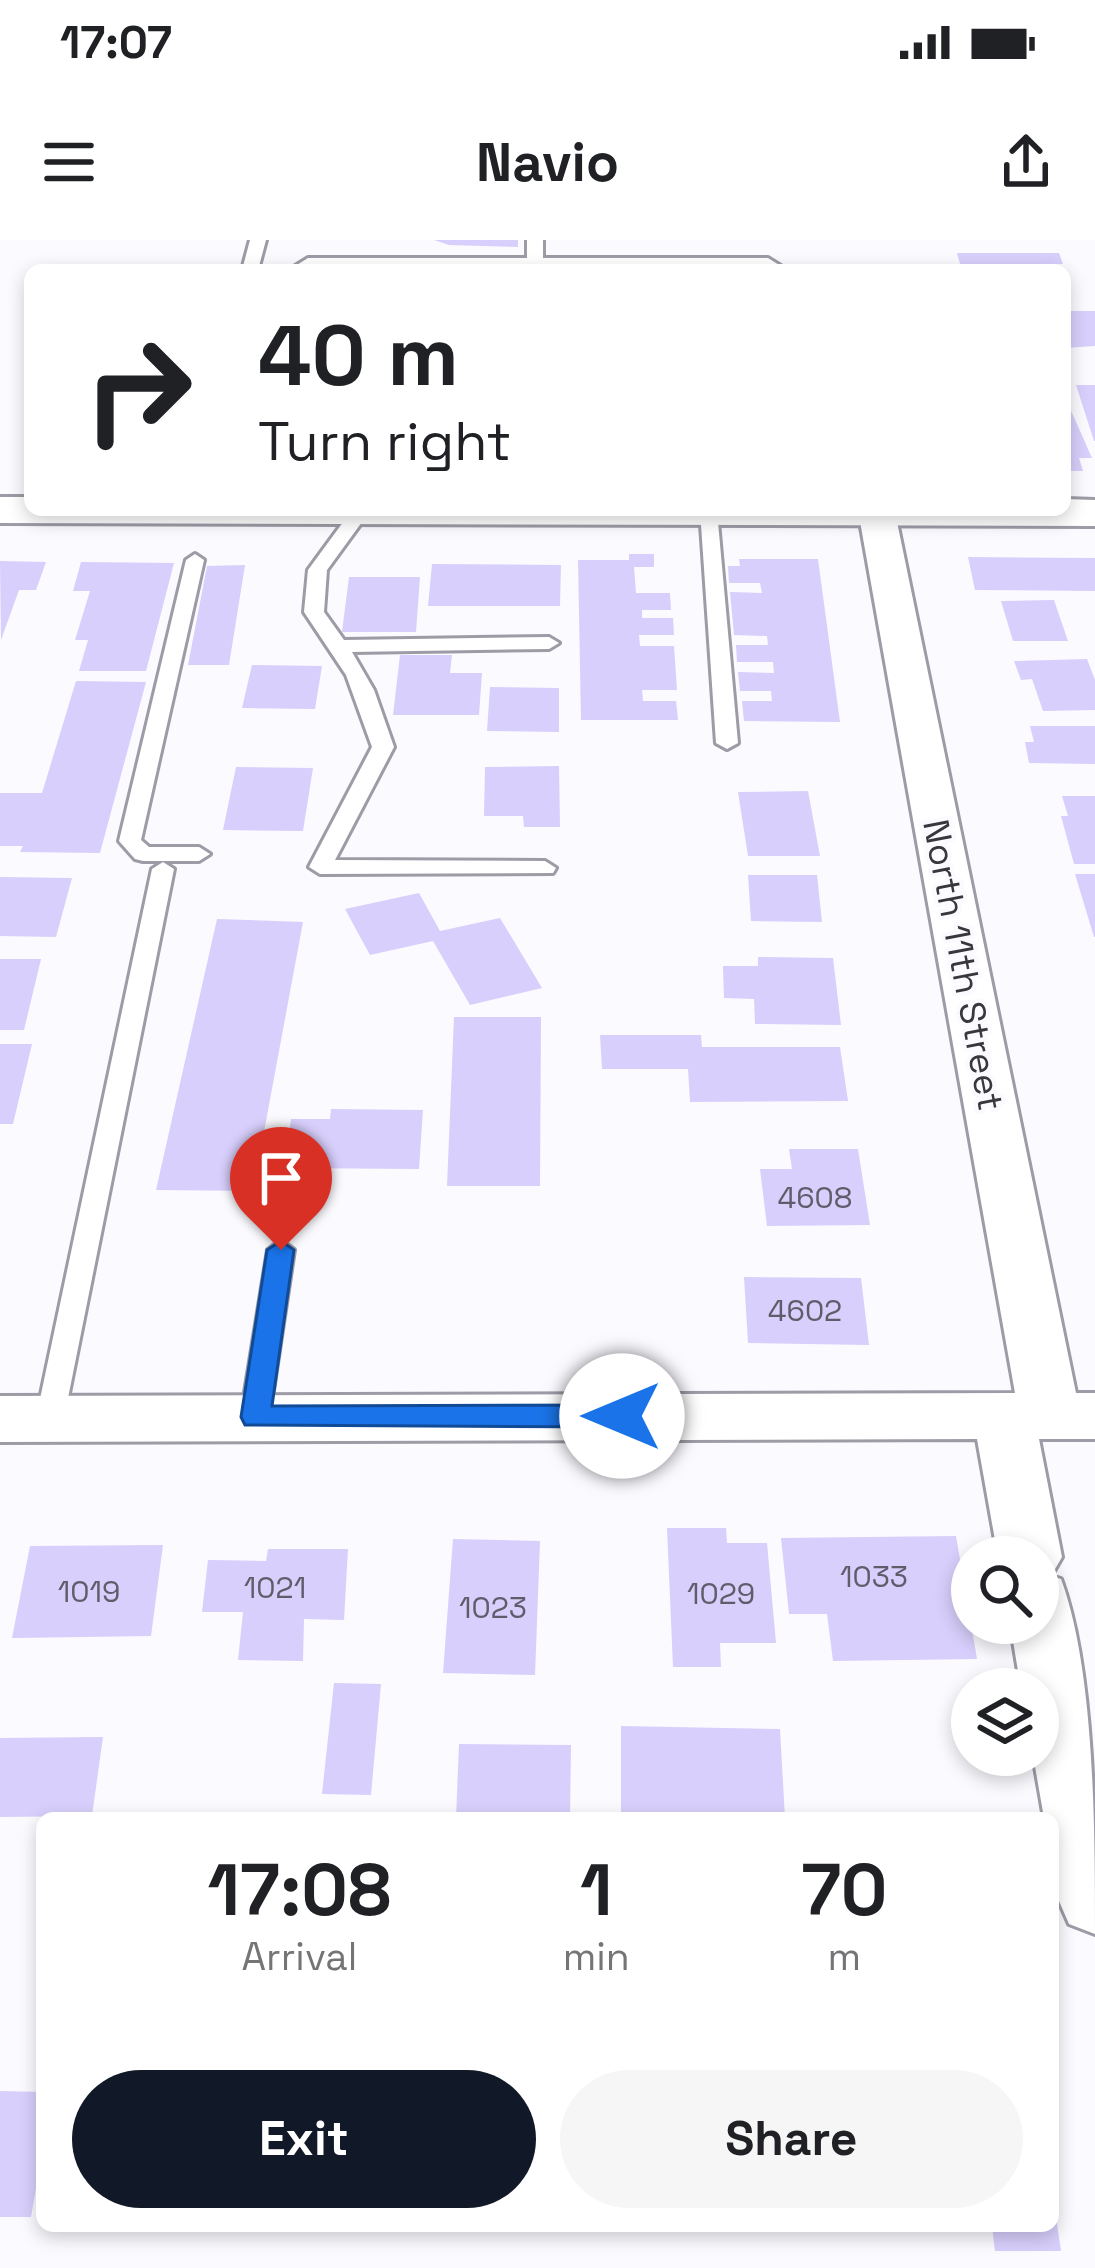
<!DOCTYPE html>
<style>
:root{--surface:#fff;--page:#f6f6f6;--text:#202124;--muted:#757577;--accent:#111827}
body{margin:0;font-family:"Space Grotesk",sans-serif;background:var(--page);color:var(--text);height:100vh;display:flex;flex-direction:column;font-size:45px;white-space:nowrap}
*{box-sizing:border-box;margin:0}
p{font-size:39px;color:var(--muted)}
.icon{flex:none;width:66px;height:66px;fill:none;stroke:currentColor;stroke-width:2;stroke-linecap:round;stroke-linejoin:round}
.map{position:relative;flex:1;overflow:hidden}
.drawer{position:absolute;left:36px;top:1572px;width:1023px;height:420px;display:flex;flex-direction:column;background:var(--surface);border-radius:18px;box-shadow:0 6px 18px #0003}
.drawer>*{flex:none}
.banner{position:absolute;left:24px;top:24px;width:1047px;height:252px;border-radius:18px;box-shadow:0 6px 18px #0003;background:#fff;color:var(--text);overflow:hidden}
.controls{position:absolute;left:951px;top:1296px;display:grid;gap:24px}
.controls a{display:grid;place-items:center;width:108px;height:108px;border-radius:50%;background:var(--surface);box-shadow:0 6px 18px #0003;font-size:60px}
.pin{position:absolute;display:grid;place-items:center;width:102px;height:102px;color:#fff;margin:-123px -51px;border-radius:50% 50% 50% 0;rotate:-45deg;box-shadow:0 0 12px #0007}
.pin .icon{rotate:45deg}
.me{position:absolute;width:132px;margin:-66px;rotate:270deg;stroke-linejoin:round;filter:drop-shadow(0 0 9px #0008)}
.turn{display:flex;align-items:center;gap:42px;height:252px;padding:0 36px;font-size:54px}
.turn .icon{width:156px;height:156px;stroke-width:2.5}
.turn b{display:block;font-size:84px;line-height:102px}
.eta{display:flex;justify-content:space-evenly;align-items:center;height:204px;text-align:center}
.eta b{font-size:72px;font-weight:700;line-height:84px}
.cta{display:flex;gap:24px;margin-top:auto;padding:24px 36px}
.cta a{flex:1;height:138px;border-radius:72px;background:var(--accent);color:#fff;font-size:48px;font-weight:700;line-height:138px;text-align:center}
.cta a+a{background:var(--page);color:var(--text)}
.status{display:flex;justify-content:space-between;align-items:center;height:84px;padding:0 60px;background:var(--surface);direction:ltr}
.status svg{height:33px;fill:currentColor}
header{display:flex;justify-content:space-between;align-items:center;height:156px;padding:0 36px;background:var(--surface);font-size:54px;font-weight:700}
.map>svg:first-child{display:block}
</style>
<div class="status"><b>17:07</b><svg viewBox="0 0 49 12"><path d="M0 12V9h3v3zM5 12V6h3v6zM10 12V3h3v9zM15 12V0h3v12zM26 1h20v11H26zM47 4h2v5h-2z"/></svg></div>
<header><svg class="icon" aria-label="menu" viewBox="0 0 24 24"><path d="M4 6h16M4 12h16M4 18h16"/></svg>Navio<svg class="icon" aria-label="share" viewBox="0 0 24 24"><path d="M12 15V3M7 8l5-5 5 5M5 13v7h14v-7"/></svg></header>
<div class="map">
<svg width="1095" height="2028" viewBox="0 0 1095 2028">
<rect width="100%" height="100%" fill="#fbfaff"/>
<!-- building -->
<path fill="#d8cffc" d="M434,0h84v7l-69,-2z
M957,13h102l4,11h-103z
M1065,71h30v35l-30,2z
M1076,145h19v56h-1z
M1065,157l27,61h-13l4,13h-18z
M629,314h25v13h-20l2,26h34l1,17h-29v8h31l1,17h-35l1,11h34l3,44h-35l1,11h33l2,19h-97l-3,-160h51z
M968,317l127,1v33l-120,-1z
M739,319h79l22,163 -96,-1 -2,-20h30l-1,-10h-31l-2,-19 36,1 -1,-11h-36l-1,-17h32l-1,-9 -33,-1 -4,-43 32,1 -2,-10h-31l-1,-17h12z
M0,321l46,1 -10,28h-17l-18,50z
M81,322l93,1 -28,108h-67l9,-31h-13l15,-49h-17z
M432,324l129,1 -1,41h-132z
M245,325l-16,100h-41l19,-99z
M349,337h71l-4,55h-74z
M1054,360l14,41h-55l-12,-40z
M400,415h52l-2,18h32l-3,42h-86z
M1087,419l8,21v30l-52,1 -11,-32 -11,1 -7,-19z
M252,425l70,1 -7,43 -73,-1z
M76,441l70,1 -46,171 -80,-1 3,-6h-23v-53h42z
M490,447l69,1v44l-72,-1z
M1030,486h65v38l-66,-1 -4,-21h9z
M559,526l1,61h-36l-1,-11h-39l1,-49z
M236,527l77,1 -10,63 -80,-1z
M808,551l12,65h-72l-10,-64z
M1062,556h33v68h-21l-13,-48h7z
M1075,634h20v63h-1z
M748,635h69l5,47 -71,-1z
M0,637l72,1 -16,59 -56,-1z
M419,653l21,38 60,-13 42,70 -72,17 -37,-64 -63,14 -25,-46z
M217,679l86,3 -50,269 -97,-1z
M758,717l75,1 8,67 -86,-1 -1,-25 -30,-1 -1,-32h35z
M0,719h41l-17,71h-24z
M454,777h87l-1,169h-93z
M600,795h101l1,12h138l8,54 -158,1 -2,-33h-86z
M0,804h32l-19,80h-13z
M331,869l92,1 -4,59 -134,-1 6,-49h39z
M789,909h69l12,76 -103,1 -7,-57h32z
M744,1037l117,1 8,67 -121,-2z
M667,1288h59l1,15h40l9,100h-56l1,24h-48z
M956,1296l21,123 -144,2 -6,-47h-38l-8,-76z
M453,1299l87,2 -5,134 -92,-2z
M163,1305l-12,91 -139,2 18,-92z
M268,1309h80l-4,71 -40,-1 -1,42 -65,-1 5,-48h-41l6,-52 58,1z
M334,1443l47,1 -10,111 -49,-1z
M621,1486l159,3 5,89h-164z
M103,1497l-11,79 -92,1v-79z
M459,1504l112,1 -1,73h-114z
M0,1851l42,1v62l-11,63h-31z
M1056,1977l5,34h-66l-3,-25h61z"/>
<g fill="none" stroke-linecap="round" stroke-linejoin="round">
<!-- service casing -->
<g stroke="#9d9ba6" stroke-width="6">
<path id="service" d="M250,0h16l-8,30h-16z
M527,0h16v30h-16z
M352,270l18,1 -43,59 -3,42 20,28 205,-3 10,6 -10,6 -197,3 22,38 20,57 -59,113 210,1 11,7 -3,5 -233,1 -11,-7 63,-120 -26,-72 -42,-63 4,-42z
M700,270l17,1 21,232 -11,6 -11,-6z
M195,314l9,6 -63,280 8,7h50l11,7 -11,7h-56l-8,-2 -16,-18 67,-281z
M163,622l11,7 -110,549 -4,8h-20l-4,-8 116,-549z
M281,1000l13,10 -25,167 -4,8h-20l-4,-8 27,-167z"/>
</g>
<!-- minor casing -->
<g stroke="#9d9ba6" stroke-width="6">
<path id="minor" d="M308,18h460l16,10h-492z
M858,270l37,2 181,881h19v46h-56l23,118 -11,19 10,3c34,92 34,253 34,355l-26,-10 -10,-23 -6,-31v-52h-9l-11,-63h5v-66h-17l-11,-66h28v-66h-40l-21,-118 -977,3v-46l1015,-3z"/>
</g>
<!-- tertiary casing -->
<g stroke="#9d9ba6" stroke-width="6">
<path id="tertiary" d="M0,257h30v13h1035v-11l30,1v26l-1095,-3z"/>
</g>
<!-- service -->
<use href="#service" fill="#fff" fill-rule="evenodd"/>
<!-- minor -->
<use href="#minor" fill="#fff" fill-rule="evenodd"/>
<!-- tertiary -->
<use href="#tertiary" fill="#fff" fill-rule="evenodd"/>
</g>
<!-- route -->
<path fill="#1a73e8" stroke="#114b97" stroke-width="3" d="M281,1001l13,9 -22,156 350,-1 10,3 5,8 -5,8 -10,3 -377,-2 -4,-8 26,-167z"/>
<g text-anchor="middle" dominant-baseline="central" stroke-width="9" stroke-linejoin="round" paint-order="stroke">
<!-- number labels -->
<g font-size="30" fill="#605d6b">
<text x="815" y="957">4608</text>
<text x="805" y="1070">4602</text>
<text x="874" y="1336">1033</text>
<text x="275" y="1347">1021</text>
<text x="89" y="1351">1019</text>
<text x="721" y="1353">1029</text>
<text x="493" y="1367">1023</text>
</g>
<!-- street labels -->
<g font-size="36" fill="#38373b" stroke="#fbfaff">
<text transform="translate(963 725) rotate(79)">North 11th Street</text>
</g>
</g>
</svg>
<div class="controls">
<a><svg class="icon" aria-label="search" viewBox="0 0 24 24"><circle cx="10" cy="10" r="6"/><path d="M15 15l6 6"/></svg></a>
<a><svg class="icon" aria-label="layers" viewBox="0 0 24 24"><path d="M12 4l9 5-9 5-9-5zM3 14l9 5 9-5"/></svg></a>
</div>
<div class="pin" style="left:281px;top:1010px;background:#d93025"><svg class="icon" aria-label="arrive" viewBox="0 0 24 24"><path d="M6 21V4h12l-3 4 3 4H6"/></svg></div>
<svg class="me" style="left:622px;top:1176px" viewBox="-20 -20 40 40"><circle r="19" fill="#fff"/><path d="M0-13L10 11 0 6-10 11z" fill="#1a73e8"/></svg>
<div class="banner">
<div class="turn"><svg class="icon" aria-label="right" viewBox="0 0 24 24"><path d="M7 20v-9h11M14 6l5 5-5 5"/></svg><div><b>40 m</b>Turn right</div></div>
</div>
<section class="drawer">
<div class="eta">
<div><b>17:08</b><p>Arrival</p></div>
<div><b>1</b><p>min</p></div>
<div><b>70</b><p>m</p></div>
</div>
<div class="cta"><a>Exit</a><a>Share</a></div>
</section>
</div>
